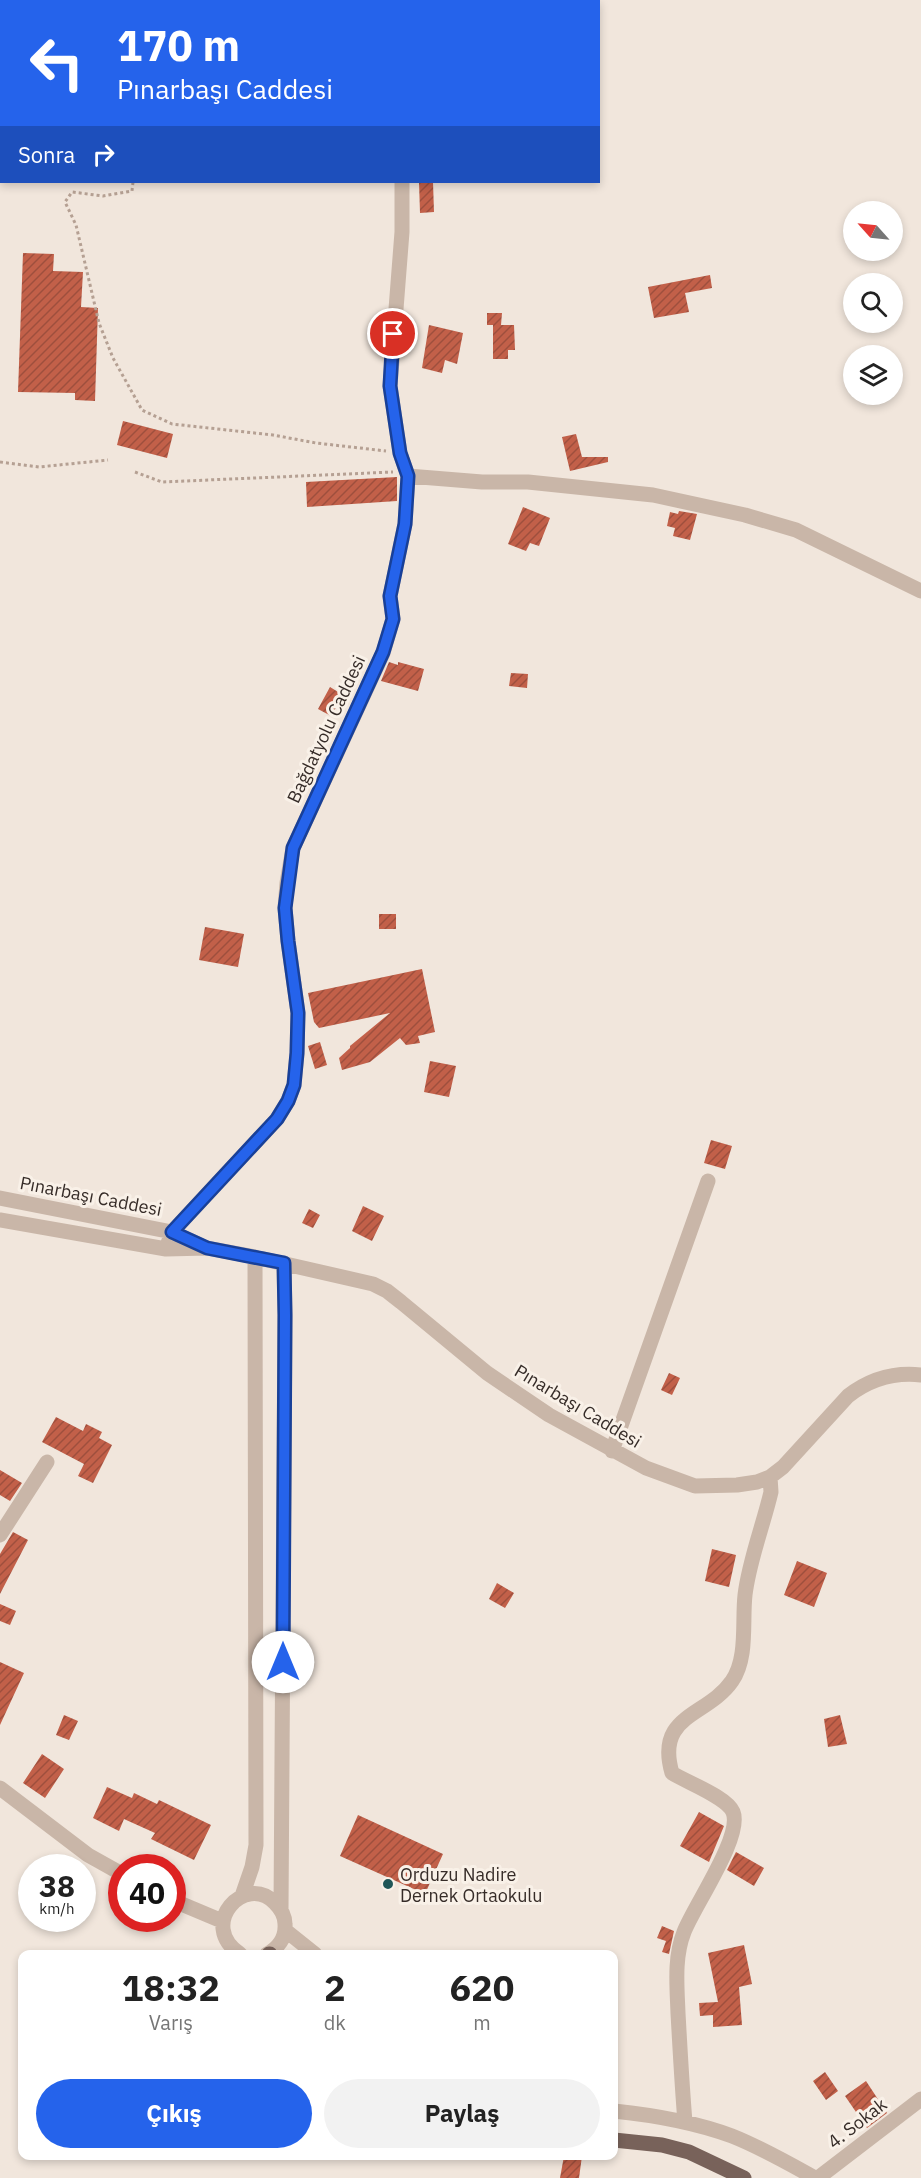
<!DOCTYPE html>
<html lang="tr">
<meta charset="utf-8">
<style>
:root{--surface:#fff;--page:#f2f2f2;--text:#222;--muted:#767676;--accent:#2563eb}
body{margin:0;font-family:"IBM Plex Sans",sans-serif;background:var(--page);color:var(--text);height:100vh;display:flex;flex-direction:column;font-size:22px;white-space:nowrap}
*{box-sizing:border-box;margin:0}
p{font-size:20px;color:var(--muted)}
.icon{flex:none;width:33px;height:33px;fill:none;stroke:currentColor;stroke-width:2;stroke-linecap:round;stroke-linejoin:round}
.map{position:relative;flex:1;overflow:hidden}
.drawer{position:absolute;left:18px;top:1950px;width:600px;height:210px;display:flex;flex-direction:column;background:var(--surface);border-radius:12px;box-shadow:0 3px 9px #0003}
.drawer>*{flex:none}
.top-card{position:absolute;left:0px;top:0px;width:600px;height:183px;box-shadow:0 3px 9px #0003;background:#2563eb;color:#fff;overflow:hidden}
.needle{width:39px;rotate:297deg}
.controls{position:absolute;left:843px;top:201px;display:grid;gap:12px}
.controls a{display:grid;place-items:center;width:60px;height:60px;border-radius:50%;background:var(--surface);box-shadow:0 3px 9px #0003;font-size:30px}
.speed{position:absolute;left:18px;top:1854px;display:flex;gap:12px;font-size:30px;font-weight:700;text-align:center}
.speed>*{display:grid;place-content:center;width:78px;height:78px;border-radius:50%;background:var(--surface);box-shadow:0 3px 9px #0003;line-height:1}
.speed small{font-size:15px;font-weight:400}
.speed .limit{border:9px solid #d22;background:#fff;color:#111}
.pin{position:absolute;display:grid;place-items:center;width:51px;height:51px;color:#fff;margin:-26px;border:3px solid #fff;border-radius:50%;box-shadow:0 2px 6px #0007}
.me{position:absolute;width:66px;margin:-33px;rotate:0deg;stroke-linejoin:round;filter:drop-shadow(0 0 4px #0008)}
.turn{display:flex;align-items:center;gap:21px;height:126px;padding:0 18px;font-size:27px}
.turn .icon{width:78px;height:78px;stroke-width:2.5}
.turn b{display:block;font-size:42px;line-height:51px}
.then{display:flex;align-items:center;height:57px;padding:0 18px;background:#0003;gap:12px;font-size:22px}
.eta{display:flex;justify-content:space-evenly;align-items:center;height:102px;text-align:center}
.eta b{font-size:36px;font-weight:800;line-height:42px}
.action{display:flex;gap:12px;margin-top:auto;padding:12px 18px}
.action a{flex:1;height:69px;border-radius:36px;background:var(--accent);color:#fff;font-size:24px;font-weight:800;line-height:69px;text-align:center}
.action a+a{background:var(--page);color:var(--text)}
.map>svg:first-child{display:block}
</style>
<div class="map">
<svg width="921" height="2178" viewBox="0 0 921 2178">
<defs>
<pattern id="building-hatch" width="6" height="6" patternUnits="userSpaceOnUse" patternTransform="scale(1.5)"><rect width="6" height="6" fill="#c26049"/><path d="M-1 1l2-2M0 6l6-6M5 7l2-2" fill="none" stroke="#9e4f3d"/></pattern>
</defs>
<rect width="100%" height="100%" fill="#f1e6dc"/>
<!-- building -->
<path fill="url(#building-hatch)" d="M419,182h14l1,30 -14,1z
M23,253l31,1 -1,17 30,1 -2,35 17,1 -3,93 -20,-1v-7l-57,-1z
M710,275l2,13 -27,5 4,19 -35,6 -6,-31z
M487,313h15l-1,12h13l1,25h-7v9h-15v-34h-6z
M429,325l34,8 -6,31 -12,-4 -3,13 -20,-5z
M123,421l50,13 -6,24 -50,-13z
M576,434l6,23h26v5l-38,9 -8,-34z
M397,477v24l-90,6 -1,-25z
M523,507l27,11 -11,28 -9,-3 -4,8 -18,-7z
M679,511l18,3 -7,26 -17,-4 2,-8 -8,-2 3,-14 8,2z
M389,662l9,3v-3l26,7 -6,22 -37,-10z
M511,673l17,1 -1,14 -18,-2z
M330,687l13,8 -12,21 -13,-7z
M379,914h17v15h-17z
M205,927l39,7 -6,33 -39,-7z
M422,969l13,63 -17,4 2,7 -14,2 -6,-7 -30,24 -28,8 -3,-12 11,-10v-2l40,-33 -71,15 -5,-6 -6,-29z
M320,1042l7,23 -12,4 -7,-23z
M430,1061l26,5 -7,31 -25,-5z
M711,1140l21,6 -7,23 -21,-6z
M363,1206l21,10 -12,25 -20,-10z
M309,1209l11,6 -7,13 -11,-5z
M669,1373l11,5 -8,17 -11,-5z
M56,1417l27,14 3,-7 16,8 -3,6 13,7 -19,38 -15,-7 6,-12 -42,-22z
M0,1470l22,13 -12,18 -10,-6z
M13,1532l15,8 -28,54v-40z
M712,1549l24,6 -7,32 -24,-6z
M797,1561l30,12 -13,34 -30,-12z
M497,1583l17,10 -9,15 -16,-9z
M0,1604l16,7 -6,14 -10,-4z
M0,1662l24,11 -24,52z
M64,1715l14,6 -9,19 -13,-5z
M840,1715l7,29 -19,3 -4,-28z
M42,1754l22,15 -19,29 -22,-15z
M107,1787l25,11 2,-5 23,11 2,-4 52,25 -17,35 -43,-21 4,-6 -31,-14 -5,12 -26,-13z
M699,1812l25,14 -15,36 -29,-16z
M358,1815l85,39 -18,40 -85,-38z
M736,1852l28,16 -10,18 -27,-16z
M662,1926l12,5 -5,23 -7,-2 4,-11 -9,-3z
M744,1945l8,39 -13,3 3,38 -29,2v-12l-13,1 -1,-13 19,-1 -10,-49z
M825,2072l13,19 -12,9 -13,-19z
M866,2081l21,32 -20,15 -22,-32z
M564,2156h18l-3,22h-19z"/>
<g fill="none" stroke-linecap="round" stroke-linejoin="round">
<!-- path -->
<path stroke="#b5a093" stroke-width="3" stroke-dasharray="3 3" stroke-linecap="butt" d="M93,0l1,2
M133,182l-1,9 -29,5 -31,-4 -7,10 11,23 23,98 14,35 29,52 30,14 101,11 43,8 70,8
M0,462l39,5 69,-7
M135,472l27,10 231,-10"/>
<!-- minor -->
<path stroke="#c9b6a8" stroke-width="15" d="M370,0l1,2
M408,476l74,6h46l125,13 92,20 51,15 125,61
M0,1198l172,34 30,14
M0,1220l166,29 41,-1 48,9 118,27 14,7 14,11 86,71 62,42 97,53 49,18 42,-1 20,-3 13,-5 13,-10 65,-71c22,-17 46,-24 73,-21
M166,1249l6,-17 105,-113 11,-18 6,-16 3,-32 1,-40 -10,-72 -3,-33 2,-25 6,-35 90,-195 10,-34 -3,-23 15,-72 3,-48 -8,-23 -10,-67 12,-154v-50
M612,1451l96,-270
M0,1535l47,-73
M0,1788l88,67 34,19
M242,1896l10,-29 4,-22 -1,-588
M172,1900l50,21
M281,1909l4,-594 -1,-52
M285,1930l30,24
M240,1954c-43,-29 5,-82 35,-51 6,6 10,13 10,21 1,14 -7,24 -18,30
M614,2111c39,4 80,11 118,25 28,11 56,27 83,42
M685,2122c-3,-36 -5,-73 -7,-109 -1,-27 -4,-56 6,-81 10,-26 59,-96 49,-120 -6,-15 -47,-30 -61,-39 -17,-59 35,-56 60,-92 16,-23 10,-59 13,-86 4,-34 18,-69 26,-103l-1,-15
M818,2178l103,-79"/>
<!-- major -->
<path stroke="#78625a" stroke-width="15" d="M269,1954h1
M614,2140l48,5 27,7 55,26"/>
</g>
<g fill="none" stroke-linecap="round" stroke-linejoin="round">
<!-- route casing -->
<g stroke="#184099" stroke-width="15">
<path id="route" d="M283,1662l2,-347 -1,-52 -77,-15 -35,-16 105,-113 11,-18 6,-16 3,-32 1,-40 -10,-72 -3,-33 8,-60 90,-196 10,-33 -3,-23 15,-72 3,-48 -8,-23 -10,-67 3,-52"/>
</g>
<!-- route -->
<use href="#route" stroke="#2563eb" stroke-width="10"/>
</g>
<!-- markers -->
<circle fill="#1f5657" stroke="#f9f1e8" stroke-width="2" cx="388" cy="1884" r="6"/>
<g text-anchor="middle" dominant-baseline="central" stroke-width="6" stroke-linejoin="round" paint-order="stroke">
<!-- street labels -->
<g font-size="18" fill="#362c28" stroke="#f9f1e8">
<text transform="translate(326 729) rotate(-65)">Bağdatyolu Caddesi</text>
<text transform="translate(91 1196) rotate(11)">Pınarbaşı Caddesi</text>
<text transform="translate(578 1406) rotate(31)">Pınarbaşı Caddesi</text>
<text transform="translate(857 2123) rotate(-38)">4. Sokak</text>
</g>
<!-- poi labels -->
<g font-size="18" fill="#362c28" stroke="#f9f1e8" text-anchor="start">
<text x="400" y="1874">Orduzu Nadire<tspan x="400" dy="21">Dernek Ortaokulu</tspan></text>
</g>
</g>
</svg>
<div class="controls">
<a><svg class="needle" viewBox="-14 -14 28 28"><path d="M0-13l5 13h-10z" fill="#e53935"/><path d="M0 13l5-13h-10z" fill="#767676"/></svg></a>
<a><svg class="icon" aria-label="search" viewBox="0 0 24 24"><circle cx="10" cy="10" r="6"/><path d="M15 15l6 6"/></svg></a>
<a><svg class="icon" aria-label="layers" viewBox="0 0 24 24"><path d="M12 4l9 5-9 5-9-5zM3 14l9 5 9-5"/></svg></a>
</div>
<div class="speed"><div>38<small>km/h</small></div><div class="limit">40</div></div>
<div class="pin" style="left:393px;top:334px;background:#d93025"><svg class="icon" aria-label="arrive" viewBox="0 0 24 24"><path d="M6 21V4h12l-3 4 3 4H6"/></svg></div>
<svg class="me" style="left:283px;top:1662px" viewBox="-20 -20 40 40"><circle r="19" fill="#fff"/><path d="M0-13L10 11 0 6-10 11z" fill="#2563eb"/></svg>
<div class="top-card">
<div class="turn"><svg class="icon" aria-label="left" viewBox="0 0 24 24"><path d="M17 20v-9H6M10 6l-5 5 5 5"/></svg><div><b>170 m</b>Pınarbaşı Caddesi</div></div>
<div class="then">Sonra<svg class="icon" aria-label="right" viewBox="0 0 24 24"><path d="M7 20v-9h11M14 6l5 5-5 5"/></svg></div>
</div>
<section class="drawer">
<div class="eta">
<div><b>18:32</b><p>Varış</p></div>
<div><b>2</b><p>dk</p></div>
<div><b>620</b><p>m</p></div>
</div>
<div class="action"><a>Çıkış</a><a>Paylaş</a></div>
</section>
</div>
